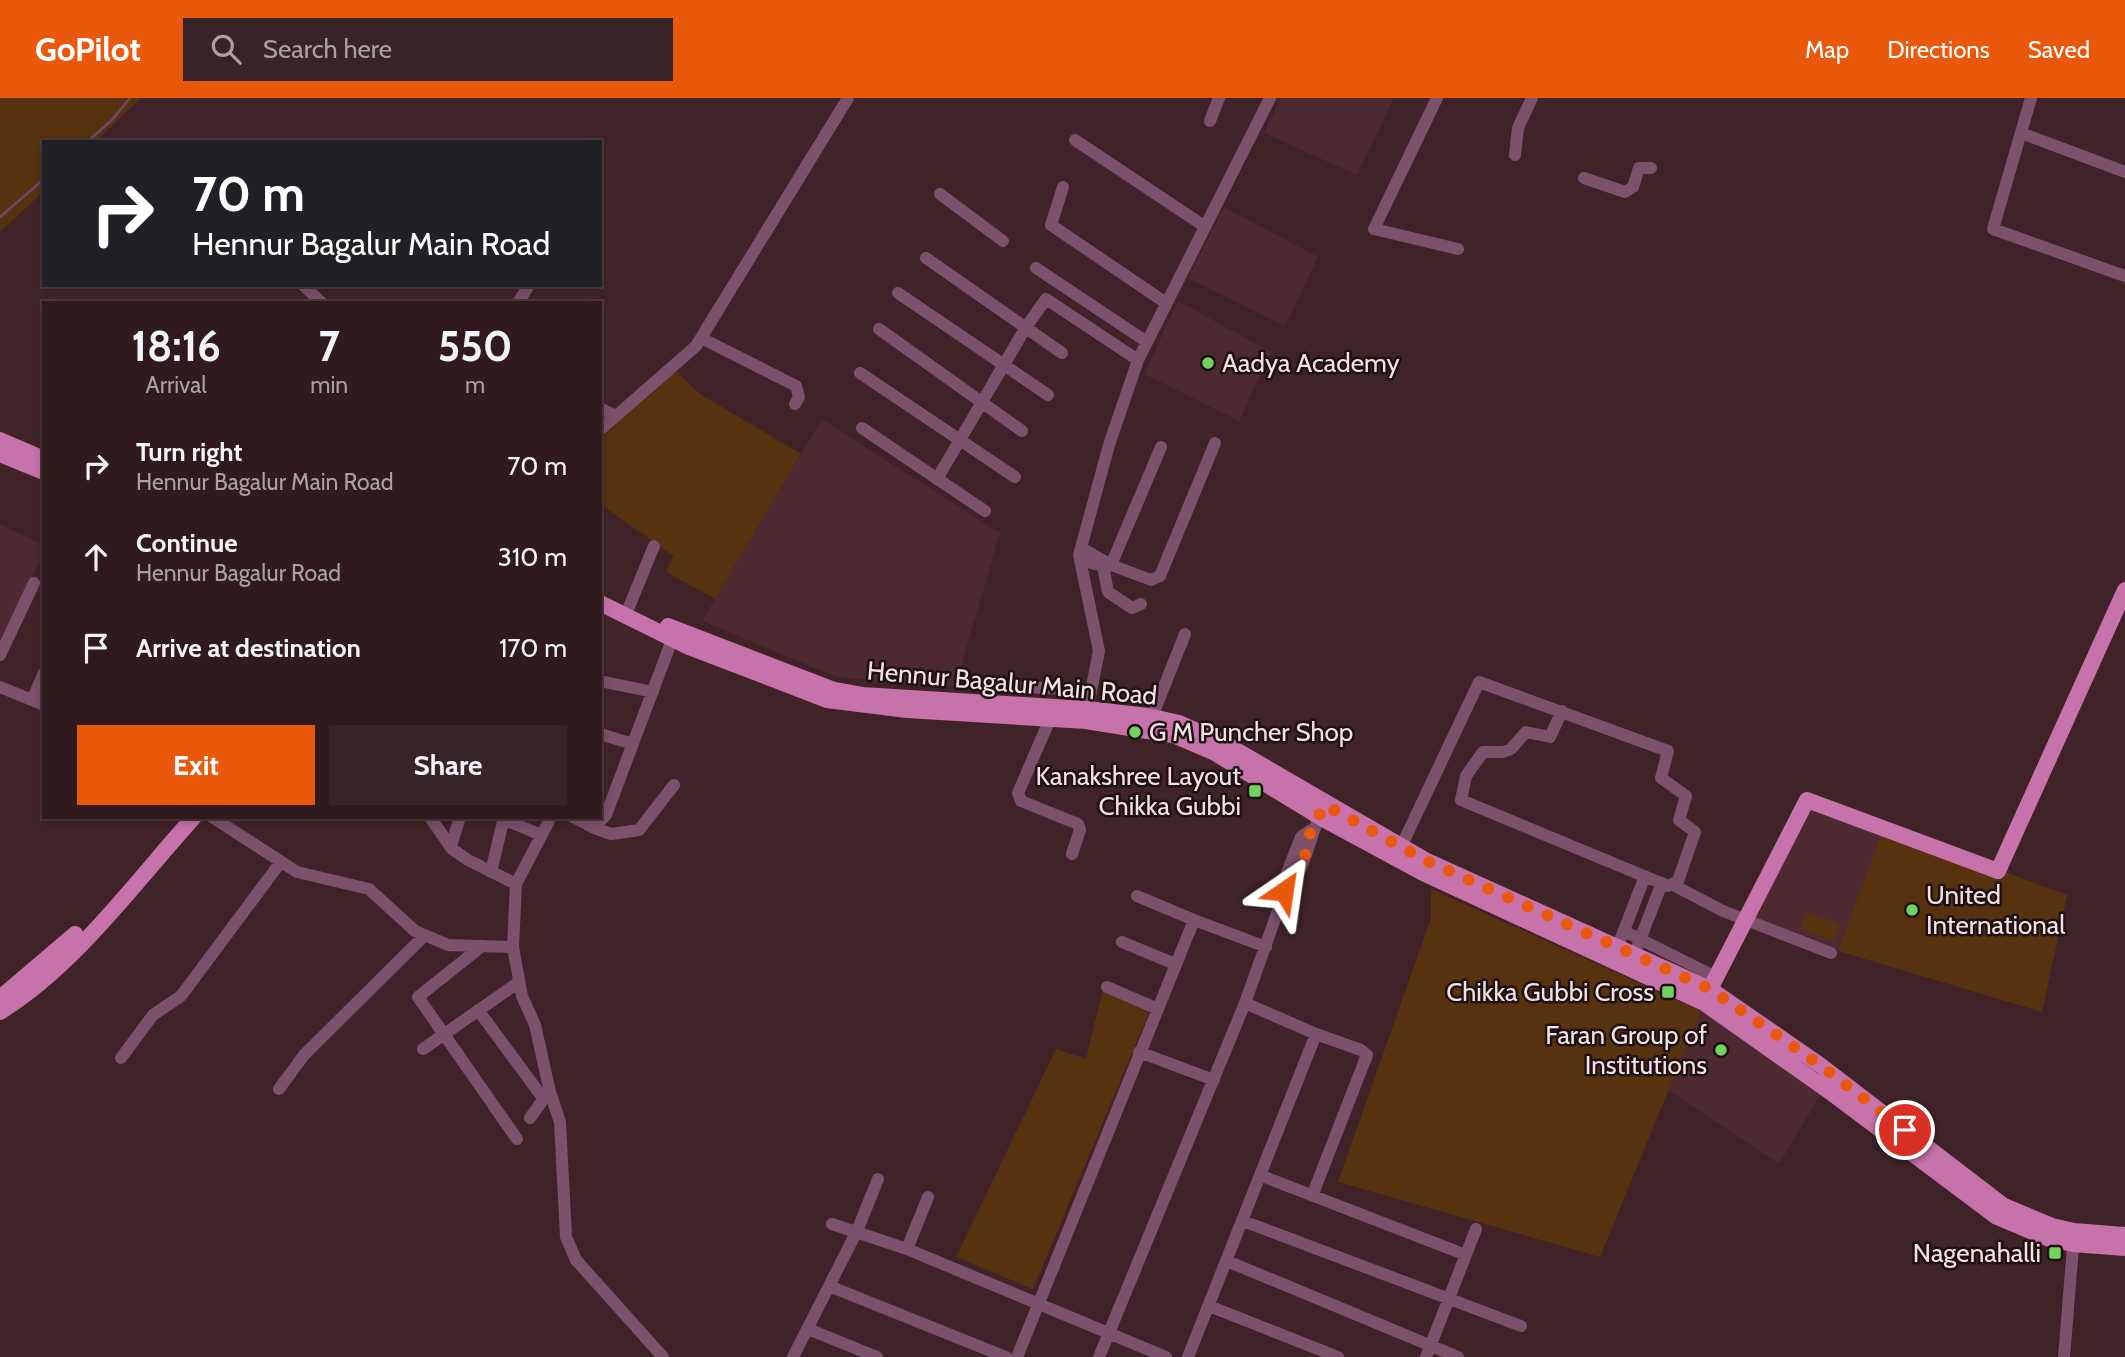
<!DOCTYPE html>
<style>
:root{--surface:#301a1e;--page:#382327;--text:#f1f3f6;--muted:#a8a1a4;--line:#4b383c;--accent:#ea580c}
body{margin:0;font-family:Cabin,sans-serif;background:var(--page);color:var(--text);height:100vh;display:flex;flex-direction:column;font-size:26px;white-space:nowrap}
*{box-sizing:border-box;margin:0}
p{font-size:23px;color:var(--muted)}
.icon{flex:none;width:38px;height:38px;fill:none;stroke:currentColor;stroke-width:2;stroke-linecap:round;stroke-linejoin:round}
.map{position:relative;flex:1;overflow:hidden}
.panel{position:absolute;left:42px;top:203px;width:560px;height:518px;display:flex;flex-direction:column;background:var(--surface);border-radius:0px;box-shadow:0 4px 10px #0003,0 0 0 2px var(--line)}
.panel>*{flex:none}
.guide{position:absolute;left:42px;top:42px;width:560px;height:147px;border-radius:0px;box-shadow:0 4px 10px #0003,0 0 0 2px var(--line);background:#202124;color:#fff;overflow:hidden}
.pin{position:absolute;display:grid;place-items:center;width:60px;height:60px;color:#fff;margin:-30px;border:4px solid #fff;border-radius:50%;box-shadow:0 2px 7px #0007}
.me{position:absolute;width:77px;margin:-38px;rotate:32deg;stroke-linejoin:round;filter:drop-shadow(0 0 5px #0008)}
.turn{display:flex;align-items:center;gap:24px;height:147px;padding:0 35px;font-size:32px}
.turn .icon{width:91px;height:91px;stroke-width:2.5}
.turn b{display:block;font-size:49px;line-height:60px}
.eta{display:flex;justify-content:space-evenly;align-items:center;height:119px;text-align:center}
.eta b{font-size:42px;font-weight:800;line-height:49px}
.primary-button{display:flex;gap:14px;margin-top:auto;padding:14px 35px}
.primary-button a{flex:1;height:80px;border-radius:0px;background:var(--accent);color:#fff;font-size:28px;font-weight:800;line-height:80px;text-align:center}
.primary-button a+a{background:var(--page);color:var(--text)}
ul{padding:0;list-style:none}
li{display:flex;align-items:center;gap:21px;height:91px;padding:0 35px}
li div{flex:1}
li b{display:block;font-size:26px}
li em{font-style:normal}
header{display:flex;align-items:center;gap:42px;box-sizing:border-box;height:98px;padding:0 35px;background:var(--accent);color:#fff}
header strong{font-size:33px}
nav{display:flex;gap:38px;margin-inline-start:auto;font-size:24px}
.search{width:490px;height:63px;background:var(--page);display:flex;align-items:center;gap:18px;box-sizing:border-box;padding:0 24px;border-radius:0px;color:var(--muted);font-size:26px}
.map>svg:first-child{display:block}
</style>
<header>
<strong>GoPilot</strong>
<div class="search"><svg class="icon" aria-label="search" viewBox="0 0 24 24"><circle cx="10" cy="10" r="6"/><path d="M15 15l6 6"/></svg>Search here</div>
<nav><a>Map</a><a>Directions</a><a>Saved</a></nav>
</header>
<div class="map">
<svg width="2125" height="1259" viewBox="0 0 2125 1259">
<rect width="100%" height="100%" fill="#402328"/>
<!-- built -->
<path fill="#4d2931" d="M1281,0h113l-37,77 -93,-42z
M1224,109l94,50 -33,69 -97,-48z
M1178,203l93,51 -32,69 -95,-47z
M822,321l178,114 -45,154 -119,-10 -134,-56z
M0,426l44,21v10l-44,83z
M1808,710l259,87 -25,117 -288,-88z
M1701,913l120,83 -42,70 -111,-74z"/>
<!-- green -->
<path fill="#57320e" d="M0,0h141l-46,44h-51v49l-44,41z
M676,273l24,23 101,60 -86,145 -49,-27 8,-16 -74,-52v-65z
M1881,737l122,36 64,24 -25,117 -204,-61z
M1431,791l270,122 -101,246 -262,-75 93,-264z
M1806,814l34,12 -6,17 -34,-12z
M1103,891l47,21 -117,279 -77,-32 100,-208 30,10z"/>
<g fill="none" stroke-linecap="round" stroke-linejoin="round">
<!-- stream -->
<path stroke="#68496c" stroke-width="2.5" d="M87,44l25,-22 18,-22
M0,119l44,-38"/>
<!-- minor -->
<path stroke="#7b516c" stroke-width="12" d="M1437,0l-63,131 84,20
M2031,0l-38,131 132,47
M1210,23l9,-23
M2021,35l104,39
M1075,42l129,86
M1515,57l3,-27 14,-30
M1584,80l41,14 8,-5 6,-19h12
M1063,89l-12,38 115,78
M940,96l63,47
M926,160l136,95
M1036,170l111,74
M303,187l19,18
M898,195l150,102
M518,205l11,-18
M879,231l143,102
M701,240l95,48 3,11 -4,7
M860,275l155,104
M600,310l16,8
M862,330l123,83
M600,332l96,-84 152,-248
M1161,349l-50,118 40,15 9,-4 55,-133
M937,381l89,-152 20,-28 92,61
M1080,462l23,6 8,-1 -30,-17
M1103,468l5,26 24,16 9,-4
M629,509l25,-61
M0,557l34,-72
M600,583l53,11
M975,587l115,5
M0,589l44,18
M32,602l12,-27
M1086,618l13,-65 -20,-96 30,-110 29,-85 132,-262
M1152,619l33,-83
M1050,621l-32,74 3,8 57,23 2,6 -8,24
M600,636l33,10
M212,719l85,55 72,17 46,42 33,14 65,2 9,49 13,29 15,67 10,30 6,115 10,23 87,97
M430,719l22,32 16,11 48,24
M573,719l21,11 12,-13 69,-183
M503,721l38,16
M594,730l17,6 28,-4 35,-45
M1311,732l-10,7 -18,46 2,8c19,-13 25,-58 37,-80
M451,748l9,-29
M1401,749l78,-165 189,69 -7,27 25,18 -7,24 16,12 -17,49 -10,5 -207,-86 5,-24 17,-24h20l8,-3 15,-17 24,5 12,-26
M491,774l13,-55
M1673,787l50,26 108,42
M1137,798l57,24
M1624,833l92,46
M1621,840l24,-62
M1122,844l53,22
M1638,847l24,-62
M482,848l-64,51 99,142
M513,849l3,-63 35,-67
M1107,889l51,22
M478,912l65,88
M423,951l96,-67
M1139,954l75,28
M121,960l32,-43 28,-19 99,-133
M279,991l25,-34 121,-120
M530,1020l17,-24
M1262,1078l204,79
M1312,1098l55,-141 -6,-5 -45,-16
M1243,1123l278,105
M832,1126l75,25 259,108
M907,1151l21,-52
M1227,1163l231,96
M829,1188l177,71
M1209,1208l129,51
M808,1231l69,28
M793,1259l64,-126 21,-52
M1017,1259l177,-437 72,27
M1099,1259l146,-354 40,-112
M1188,1259l128,-323 -71,-31
M1426,1259l50,-128
M2064,1259l10,-122"/>
<!-- major -->
<path stroke="#c772aa" stroke-width="16" d="M0,342l44,19
M0,356l44,18
M600,505l89,44 138,53 80,10 179,11 87,14 42,18 108,66 100,54 281,130 129,91 164,123 52,22 24,5 52,4
M668,528l166,64 28,5 225,14 61,7 31,7 43,19 203,118 285,129 110,76 184,141 48,20 22,5 51,4
M1710,891l97,-189 191,71 127,-281
M0,900l75,-64
M0,914c75,-46 135,-130 194,-195"/>
</g>
<g fill="none" stroke-linecap="round" stroke-linejoin="round">
<!-- route -->
<path stroke="#ea580c" stroke-width="12" stroke-dasharray="0 21.6" d="M1284,793c20,-12 21,-41 27,-61 3,-8 10,-17 14,-25l100,55 285,129 110,76 85,65"/>
</g>
<!-- markers -->
<g fill="#73d25d" stroke="#1e1113" stroke-width="2.5">
<circle cx="1208" cy="265" r="7"/>
<circle cx="1135" cy="634" r="7"/>
<rect x="1248" y="686" width="14" height="14" rx="3.5"/>
<circle cx="1912" cy="812" r="7"/>
<rect x="1661" y="887" width="14" height="14" rx="3.5"/>
<circle cx="1721" cy="952" r="7"/>
<rect x="2048" y="1148" width="14" height="14" rx="3.5"/>
</g>
<g text-anchor="middle" dominant-baseline="central" stroke-width="5" stroke-linejoin="round" paint-order="stroke">
<!-- poi labels -->
<g font-size="26" fill="#f5e1e4" stroke="#1e1113" text-anchor="end">
<text x="1222" y="265" text-anchor="start">Aadya Academy</text>
<text x="1149" y="634" text-anchor="start">G M Puncher Shop</text>
<text x="1241" y="678">Kanakshree Layout<tspan x="1241" dy="30">Chikka Gubbi</tspan></text>
<text x="1926" y="797" text-anchor="start">United<tspan x="1926" dy="30">International</tspan></text>
<text x="1654" y="894">Chikka Gubbi Cross</text>
<text x="1707" y="937">Faran Group of<tspan x="1707" dy="30">Institutions</tspan></text>
<text x="2041" y="1155">Nagenahalli</text>
</g>
<!-- street labels -->
<g font-size="26" fill="#f5e1e4" stroke="#1e1113">
<text transform="translate(1012 585) rotate(5)">Hennur Bagalur Main Road</text>
</g>
</g>
</svg>
<div class="pin" style="left:1905px;top:1032px;background:#d93025"><svg class="icon" aria-label="arrive" viewBox="0 0 24 24"><path d="M6 21V4h12l-3 4 3 4H6"/></svg></div>
<svg class="me" style="left:1284px;top:793px" viewBox="-20 -20 40 40"><path d="M0-17L14 15 0 8-14 15z" fill="#ea580c" stroke="#fff" stroke-width="4"/></svg>
<div class="guide">
<div class="turn"><svg class="icon" aria-label="right" viewBox="0 0 24 24"><path d="M7 20v-9h11M14 6l5 5-5 5"/></svg><div><b>70 m</b>Hennur Bagalur Main Road</div></div>
</div>
<section class="panel">
<div class="eta">
<div><b>18:16</b><p>Arrival</p></div>
<div><b>7</b><p>min</p></div>
<div><b>550</b><p>m</p></div>
</div>
<ul>
<li><svg class="icon" aria-label="right" viewBox="0 0 24 24"><path d="M7 20v-9h11M14 6l5 5-5 5"/></svg><div><b>Turn right</b><p>Hennur Bagalur Main Road</p></div><em>70 m</em></li>
<li><svg class="icon" aria-label="ahead" viewBox="0 0 24 24"><path d="M12 20V5M6 11l6-6 6 6"/></svg><div><b>Continue</b><p>Hennur Bagalur Road</p></div><em>310 m</em></li>
<li><svg class="icon" aria-label="arrive" viewBox="0 0 24 24"><path d="M6 21V4h12l-3 4 3 4H6"/></svg><div><b>Arrive at destination</b></div><em>170 m</em></li>
</ul>
<div class="primary-button"><a>Exit</a><a>Share</a></div>
</section>
</div>
